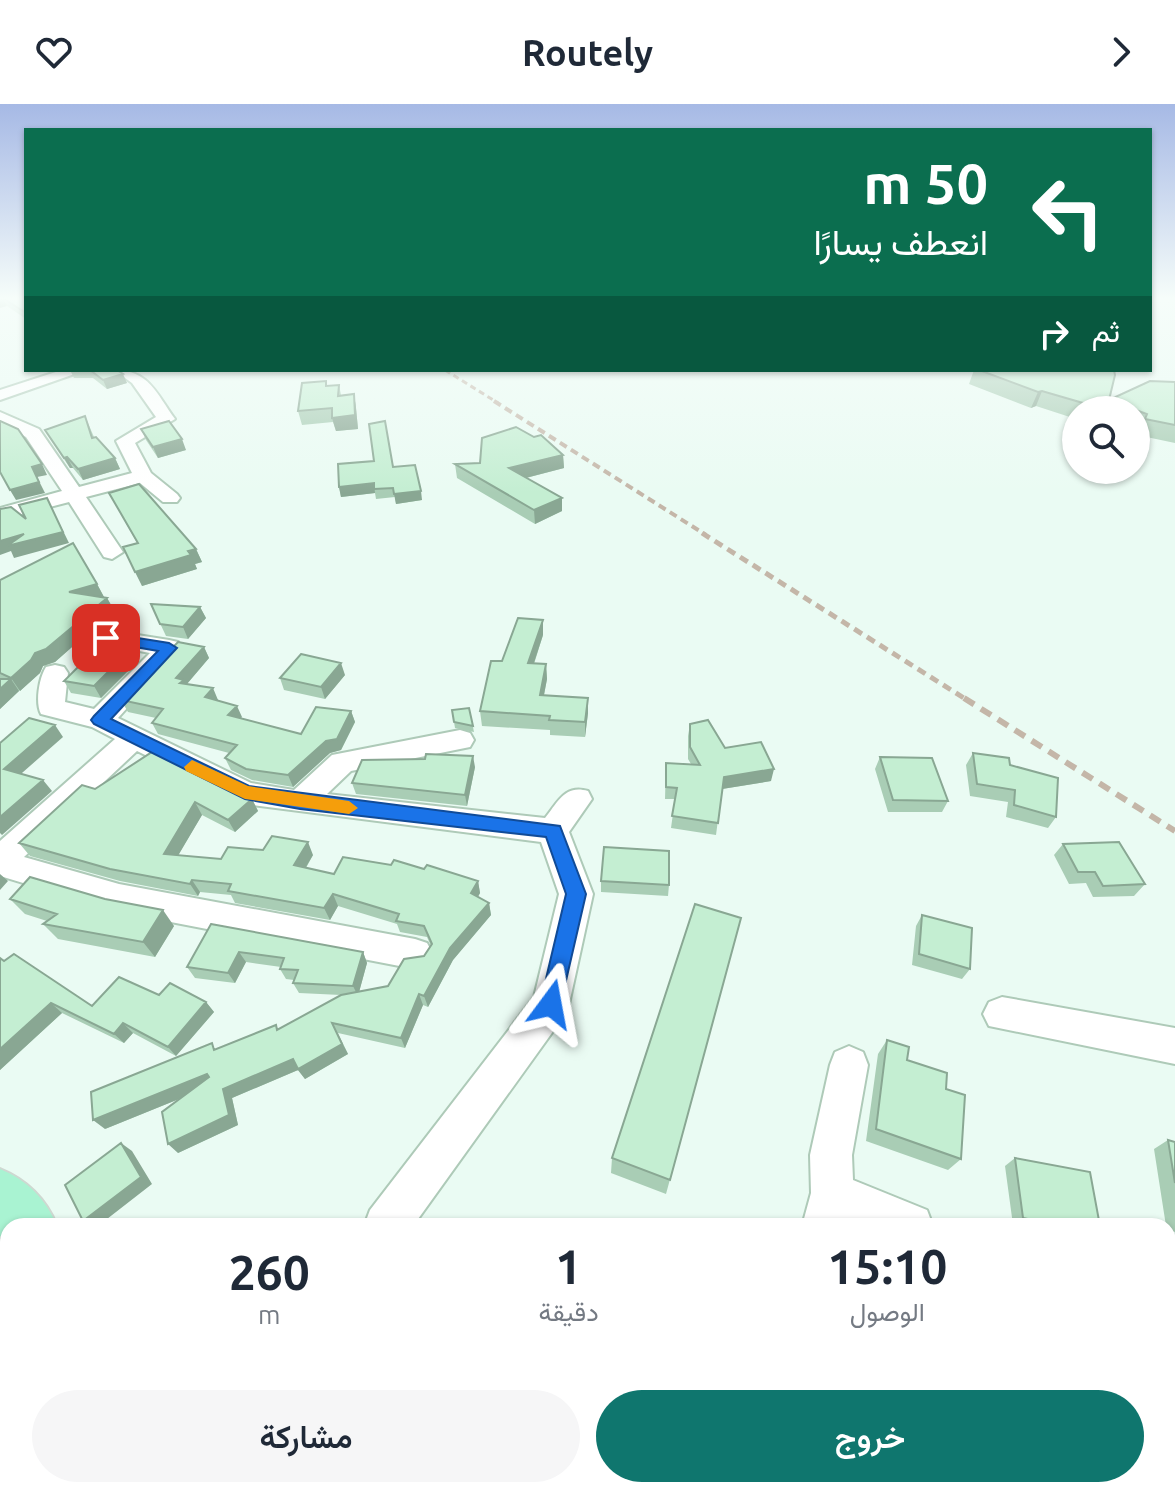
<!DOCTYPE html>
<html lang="ar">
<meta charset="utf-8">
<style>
:root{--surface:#fff;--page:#f6f6f7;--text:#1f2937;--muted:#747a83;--accent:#0f766e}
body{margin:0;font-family:Ubuntu,Vazirmatn,sans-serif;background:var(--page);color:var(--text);direction:rtl;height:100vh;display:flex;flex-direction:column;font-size:30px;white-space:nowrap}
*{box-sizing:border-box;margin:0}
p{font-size:26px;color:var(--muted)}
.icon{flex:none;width:44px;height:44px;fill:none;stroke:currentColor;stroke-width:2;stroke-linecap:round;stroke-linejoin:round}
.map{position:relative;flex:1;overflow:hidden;direction:ltr}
.sheet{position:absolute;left:0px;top:1114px;width:1176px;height:280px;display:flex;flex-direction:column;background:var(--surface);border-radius:24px 24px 0 0;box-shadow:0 2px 6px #0004;direction:rtl}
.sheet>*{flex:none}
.guide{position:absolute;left:24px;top:24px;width:1128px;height:244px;border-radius:0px;box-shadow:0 2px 6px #0004;direction:rtl;background:#0b6e4f;color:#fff;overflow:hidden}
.fabs{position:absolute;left:1062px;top:292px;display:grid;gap:16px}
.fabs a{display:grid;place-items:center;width:88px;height:88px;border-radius:50%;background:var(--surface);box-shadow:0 2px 6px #0004;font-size:40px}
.pin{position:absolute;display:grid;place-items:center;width:68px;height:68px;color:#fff;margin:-34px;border-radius:16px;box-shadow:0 4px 12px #0006}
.me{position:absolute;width:88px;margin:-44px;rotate:13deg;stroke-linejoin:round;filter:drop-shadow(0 0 6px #0008)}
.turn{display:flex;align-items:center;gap:28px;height:168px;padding:0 32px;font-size:36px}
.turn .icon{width:104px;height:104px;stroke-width:2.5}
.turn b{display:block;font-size:56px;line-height:68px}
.then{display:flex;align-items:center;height:76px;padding:0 32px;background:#0003;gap:16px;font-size:30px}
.eta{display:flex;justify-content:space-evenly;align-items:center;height:136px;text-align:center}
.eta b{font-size:48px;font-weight:600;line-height:56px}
.action{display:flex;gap:16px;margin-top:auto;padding:16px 32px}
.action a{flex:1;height:92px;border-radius:48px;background:var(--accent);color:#fff;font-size:32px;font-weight:600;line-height:92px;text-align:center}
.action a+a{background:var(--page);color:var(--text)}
header{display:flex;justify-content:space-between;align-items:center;height:104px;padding:0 32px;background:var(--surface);font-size:36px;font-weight:600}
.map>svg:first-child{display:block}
</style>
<header><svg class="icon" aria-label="forward" viewBox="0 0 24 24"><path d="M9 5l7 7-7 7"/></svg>Routely<svg class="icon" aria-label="heart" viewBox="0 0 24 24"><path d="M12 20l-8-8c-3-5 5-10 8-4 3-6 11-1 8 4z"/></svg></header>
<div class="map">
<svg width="1175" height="1394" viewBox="0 0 1175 1394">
<rect width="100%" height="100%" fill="#eafbf3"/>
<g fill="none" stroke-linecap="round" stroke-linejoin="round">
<!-- minor casing -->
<g stroke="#aecab8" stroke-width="4">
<path id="minor" d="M62,266h24l-86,30v-10z
M114,266c35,0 42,23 61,49l-40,24 16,30 26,21 3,4 -3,4h-14l-23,-19 -54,14 37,55 -11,7 -8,-2 -35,-55 -69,18v-12l62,-17 -36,-54 -26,-13v-12l39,17 40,58 53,-14 -16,-32 40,-24 -24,-34z
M106,526l63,10 9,2 3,6 -63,70 133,65 43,7 38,-35 128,-25 10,3 4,7 -4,7 -119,24 -24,23 218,24c13,-16 20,-34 43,-27l4,8 -23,33 24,62 -24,110 -5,12 -151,210h-49l6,-16 164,-213 25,-103 -18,-52 -296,-38 -108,-53 -113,106 95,27 296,55 12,4 6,11 -6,11 -12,4 -296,-57 -119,-36v-35l115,-102 -23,-12 -51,-13c-6,-11 -2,-36 5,-47l9,-2 9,2 4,6 -3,29 29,7 56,-56 -53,-10 -3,-5 3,-5z
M1002,893l173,31v36l-186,-38 -6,-12 6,-12z
M849,942l14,6 5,13 -16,90 1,25 74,30 6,16h-74l-12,-5 -1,5h-44l9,-33 -1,-38 20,-90 5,-13z
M1168,1178l7,3v46l-7,-3z
M736,1386h52l-1,8h-54z"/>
</g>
<!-- major casing -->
<g stroke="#ced8d1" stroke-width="4">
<path id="major" d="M0,1065c27,11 46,30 57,57h-49v18l-8,-8z
M253,1386h71l4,8h-72z"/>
</g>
<!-- minor -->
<use href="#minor" fill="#fff" fill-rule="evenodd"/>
<!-- major -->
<use href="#major" fill="#a9f3d2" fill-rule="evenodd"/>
<!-- rail-far3 -->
<path stroke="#c4b6a8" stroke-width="3" stroke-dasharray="6 4" stroke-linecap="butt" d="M445,266l53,33"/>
<!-- rail-far2 -->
<path stroke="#c4b6a8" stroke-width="4" stroke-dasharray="8 5" stroke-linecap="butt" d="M494,297l212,134"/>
<!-- rail-far1 -->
<path stroke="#c4b6a8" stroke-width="5" stroke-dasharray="9 6" stroke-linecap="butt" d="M702,429l265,167"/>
<!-- rail -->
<path stroke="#c4b6a8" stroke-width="6" stroke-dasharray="12 8" stroke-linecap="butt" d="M964,594l211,133"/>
</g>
<!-- wall -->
<path fill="#a9cdb5" d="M0,194h26v21l-19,-13z
M70,266h47l10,13 -20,6 -14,-11h-19z
M974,266h140l-5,30 66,-18v61l-38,-8 1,-5 -2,-1v-19h-60v9l-40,-13 -5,2 -62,-24z
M339,281l2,10 13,-1 2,14 2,21 -22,2 -3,-9 -31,3 -4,-14 29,-25z
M85,312l9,21 21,21 5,11 -37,11 -10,-12h-3l-19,-28 -6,-10z
M141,325l45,21 -28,8 -12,-18z
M563,351l1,13 -38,10 36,33 -27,13 -78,-46 -2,-14 25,-1z
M393,363l29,33 -26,4 -1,-7 -19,2 -1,-6 -34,4 -2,-10z
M109,389l87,56 6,13 -7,2 2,5 -55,17 -5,-43z
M0,476l97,4 7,13 3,1 7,12 -59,52 -12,4 -3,7 -20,18 -1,-1v1l-19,18z
M151,500l49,3 6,11 -18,21 -22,-3z
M543,531l-9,29h12l1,15 -3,16 44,18 -3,24 -35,-2v-5l-68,-4 -2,-15 22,-50z
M204,543l5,11 -22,26 31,16 -1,1 24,17 60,16 50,-23 4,11 -14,28 -11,3 -37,34 -41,-7 -21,-10 -6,-12 4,-5 -71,-19 -6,-11 4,-5 -28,-6 -7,-12z
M129,566l-28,28 -30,-5 -7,-12z
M345,571l-20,24 -41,-9 -4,-12z
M469,604l5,24 -19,-4 -3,-18z
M690,620l81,57 -49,8 -6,46 -45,-7 4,-29h-10l1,-36 25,1 -3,-5v-23z
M973,649l37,12 46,52 -8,11 -42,-11 2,-15 -38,-6 -4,-31z
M880,653l68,44 -6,11h-54l-13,-43z
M475,663l-8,39 -111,-12 -4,-11z
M95,685l157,10 6,12 -23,21 -33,-17 -24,40 43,4 92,-4 -7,13 28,6 57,-9 33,4 54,12 2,12 -2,4 11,6 2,12 -38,45 -25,47 -5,-2 -18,43 -67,-15 10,21 -43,25 -7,-9 -66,28 6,27 -60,28 1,-54 -74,30 112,-80 59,-24 2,4 63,-34 -42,-2 -6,-10 1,-3 -8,-1 -6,-10 1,-2 -35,-5 -11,21 -40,-5 -8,-11 24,-43 152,28 4,11 -8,29 29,-6 36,-30 7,-10 -4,-9 -27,-5 -3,-8 -59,-18 -8,14 -95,-17 -4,-8 -31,-3 -2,4 -78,-15 -90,-25 -11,-13z
M1063,740l82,40 -11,12 -41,1 -7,-14 -17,1 -15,-29z
M601,777l68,4 -1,11 -67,-4z
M10,795l164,27 -19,31 -97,-18 -15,-15 4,-3 -22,-7z
M922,811l48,54 -8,10 -50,-14 4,-39z
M741,814l-75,276 -55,-21 1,-15z
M0,854l92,48 67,-11 47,7 8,10 -38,44 -43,-23 -9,10 -62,-30 -62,57z
M887,936l20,20 39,29 15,70 -13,11 -82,-29 12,-87z
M1168,1036l7,2v90l-7,-2v-4h-2l-12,-77z
M1015,1054l85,68 -87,-1 -8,-59z
M862,1386h32l-3,8h-18z
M1098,1386h70l6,8h-63z"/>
<!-- shaded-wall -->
<path fill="#89a793" d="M3,194l4,8 -7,2v-9z
M123,270l4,9 -20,6 -4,-9z
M1042,287l-6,15 -5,2 7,-16z
M354,290l2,14 2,21 -22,2 -4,-13z
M182,335l4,11 -28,8 -5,-11z
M563,351l1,13 -54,14 -1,-14z
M67,353l6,11h-3l-6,-10z
M115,354l5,11 -37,11 -5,-11z
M42,360l5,11 -10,2 8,16 -29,7 -6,-10 22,-23z
M374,379l1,10 -34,4 -2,-10z
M421,387l1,9 -26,4 -2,-10z
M47,394l22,45 -55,15 -3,-7 -11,4v-14z
M562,394v13l-27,13 -1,-14z
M196,445l6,13 -7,2 2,5 -55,17 -7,-14z
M97,480l7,13 -35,-5z
M107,494l7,12 -59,52 -12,4 -3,7 -20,18 -9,-13 24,-25z
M200,503l6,11 -18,21 -5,-12z
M543,516v15l-14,43 -1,-15z
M204,543l5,11 -23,27 3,6 -13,-13z
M122,554l7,12 -28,28 -7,-12z
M341,559l4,12 -20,24 -4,-12z
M546,560l1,15 -6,31 -1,-15z
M11,575l8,12 -19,18v-20z
M213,584l5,12 -7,9 -6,-12z
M588,594v15l-3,24v-15z
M237,602l5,11 -8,9 -6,-11z
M351,607l4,11 -14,28 -11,3 -37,34 -5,-12z
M55,621l8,12 -49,43 -10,-11z
M473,652l2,11 -8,39 -2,-11z
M774,665l-3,12 -49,8 2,-12z
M43,676l9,11 -50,44 -2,-2v-16z
M252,695l6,12 -23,21 -7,-12z
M195,698l7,13 -30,51 -8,-12z
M308,738l5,13 -13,22 -6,-12z
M0,770l8,7 -8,9z
M192,776l8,12 -2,4 -8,-12z
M478,777l2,12 -7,12 -2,-12z
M333,790l5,12 -8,14 -6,-12z
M489,799l2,12 -38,45 -25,47 -4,-11 26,-48z
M163,806l11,16 -19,31 -12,-15z
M239,848l7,10 -11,21 -7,-10z
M363,848l4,11 -9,33 -5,-10z
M419,890l4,11 -18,43 -4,-10z
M206,898l8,10 -38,44 -8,-9z
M51,899l11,10 -62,57v-21z
M123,919l10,10 -9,10 -10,-9z
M332,919l16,31 -43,25 -7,-9 -66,28 6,27 -60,28 -10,-9 55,-55z
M207,970l9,10 -111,45 -12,-9z
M121,1039l11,8 20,33 -54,42h-6l-9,-5z
M449,1386h6l-4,8h-6z"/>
<!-- building -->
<path fill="#c4eed2" stroke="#89a793" stroke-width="2" d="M0,194h26v15l-23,-15 -3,1z
M90,266h27l6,4 -20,6z
M979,266h135l1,5 -6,25 41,-19 25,1v43l-30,-6 2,-5 -11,-4 -36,-6 -3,3 -55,-16 -4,1z
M326,277v5l13,-1 -1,11 16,-2 1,21 -23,3v-10l-34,3 4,-28z
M85,312l7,22 4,-1 19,21 -37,11 -11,-12 -3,1 -19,-28z
M0,317l18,8 24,35 -10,3 7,15 -29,8 -10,-18z
M169,317l13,18 -29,8 -12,-18z
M385,317l8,46 22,-2 6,26 -27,3 -1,-6 -19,1v-6l-35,4 -1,-23 36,-3 -5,-37z
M516,323l18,10 7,-2 22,20 -54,13 53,30 -28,12 -79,-46 25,-1 2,-25z
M139,380l57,65 -8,2 3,4 -56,17 -12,-25 15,-4 -29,-50z
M47,394l16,34 -56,14 17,-12 -24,7v-32l11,-2 15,12 -7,-14z
M73,439l24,41 -28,8 38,6 -61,51 -11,4 -4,7 -20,18 -11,-5v-93z
M151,500l49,3 -17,20 -23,-3z
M518,514l25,2 -15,43 18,1 -6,31 48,3 -3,24 -36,-2 1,-4 -70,-5 11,-50h11z
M178,538l26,5 -28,31 8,2 -4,3 33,5 -8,9 32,9 -9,9 73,19 15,-27 35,4 -14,28 -11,2 -38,34 -42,-6 -21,-11 12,-13 -85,-22 11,-14 -42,-9z
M91,550l31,4 -28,28 -30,-5z
M301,550l40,9 -20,24 -41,-9z
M0,575h11l-11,10z
M469,604l4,18 -19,-4 -2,-12z
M29,614l26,7 -51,44 39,11 -43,37v-74z
M708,616l17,28 36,-6 13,27 -50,8 -6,46 -46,-7 5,-28 -11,-1v-24l34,2 -10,-18v-23z
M152,648l100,47 -24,21 -33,-18 -31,52 57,5 7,-12 35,3 9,-14 36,6 -14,23 40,9 9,-17 48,8 3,-5 30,9 3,-4 51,16 -7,12 18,10 -39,45 -26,48 -5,-2 -18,44 -69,-15 10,21 -44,25 -5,-10 -70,30 6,26 -61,29 -6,-32 47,-35 -2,-3 -114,46 -2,-28 121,-49 2,7 62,-25 1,5 64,-35 47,-9 16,-27 20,-3 8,-12 -8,-18 -28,-5 3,-7 -66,-20 -9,14 -96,-17 3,-7 -39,-4 -2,4 -80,-15 -91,-26 63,-58 13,4z
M973,649l36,5 1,7 48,13 -2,39 -42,-12 1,-15 -38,-6z
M426,650l47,2 -8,39 -113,-12 10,-23 63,-1z
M880,653l52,1 16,43 -55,-1z
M1119,738l26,42 -42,2 -8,-14h-17l-15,-28z
M604,743l65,4v34l-68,-4z
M30,773l75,22 58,11 -20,32 -100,-18 14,-10 -47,-15z
M695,800l46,14 -71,262 -58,-22z
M922,811l50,13 -2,41 -51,-15z
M211,820l152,28 -10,34 -60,-3 5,-13 -18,-1 4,-11 -45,-6 -11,21 -41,-6z
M14,850l78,52 27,-29 40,18 11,-12 36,19 -38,45 -45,-24 -9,11 -63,-31 -51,46v-91l4,3z
M887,936l22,7 -2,13 40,13 -1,16 19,6 -4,64 -85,-30z
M1168,1036l7,2v41z
M121,1039l20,34 -58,44 -18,-36z
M1015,1054l75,14 10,54h-39l-38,-8z
M1168,1300l7,4v79l-1,11h-40l-12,-8h46z
M8,1321v10l-5,-2z
M380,1386h69l-4,8h-69z
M870,1386h24l-3,8h-10z"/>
<!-- sky -->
<linearGradient id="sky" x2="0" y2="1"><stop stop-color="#a6b9e5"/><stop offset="0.5" stop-color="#f6fdfa"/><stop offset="1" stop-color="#f6fdfa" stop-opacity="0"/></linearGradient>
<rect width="1175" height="389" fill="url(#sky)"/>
<!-- route -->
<path fill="#1a73e8" stroke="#114b97" stroke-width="2" d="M106,529l63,10 8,5 -66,71 138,67 311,40 26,68 -27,117 -8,3 -8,-3 -3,-7 26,-110 -20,-57 -246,-28 -55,-10 -151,-75 -3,-4 3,-4 64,-65 -58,-10v-7z"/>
<!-- slow -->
<path fill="#f59e0b" d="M192,656l56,26 101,15 9,7 -9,6 -104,-15 -59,-28 -2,-4z"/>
</svg>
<div class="fabs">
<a><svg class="icon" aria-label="search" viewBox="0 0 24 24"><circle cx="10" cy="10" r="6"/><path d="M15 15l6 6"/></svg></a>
</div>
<div class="pin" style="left:106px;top:534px;background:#d93025"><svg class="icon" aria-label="arrive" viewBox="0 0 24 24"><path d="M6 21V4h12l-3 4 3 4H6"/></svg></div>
<svg class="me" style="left:551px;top:900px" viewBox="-20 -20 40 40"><path d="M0-17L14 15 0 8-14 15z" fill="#1a73e8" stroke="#fff" stroke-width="4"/></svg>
<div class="guide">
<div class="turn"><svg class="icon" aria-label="left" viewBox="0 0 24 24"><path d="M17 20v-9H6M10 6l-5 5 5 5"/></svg><div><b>50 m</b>انعطف يسارًا</div></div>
<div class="then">ثم<svg class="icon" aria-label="right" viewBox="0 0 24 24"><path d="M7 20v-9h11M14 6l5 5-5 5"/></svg></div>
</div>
<section class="sheet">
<div class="eta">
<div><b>15:10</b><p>الوصول</p></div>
<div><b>1</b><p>دقيقة</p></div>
<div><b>260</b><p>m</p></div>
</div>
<div class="action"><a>خروج</a><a>مشاركة</a></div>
</section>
</div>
